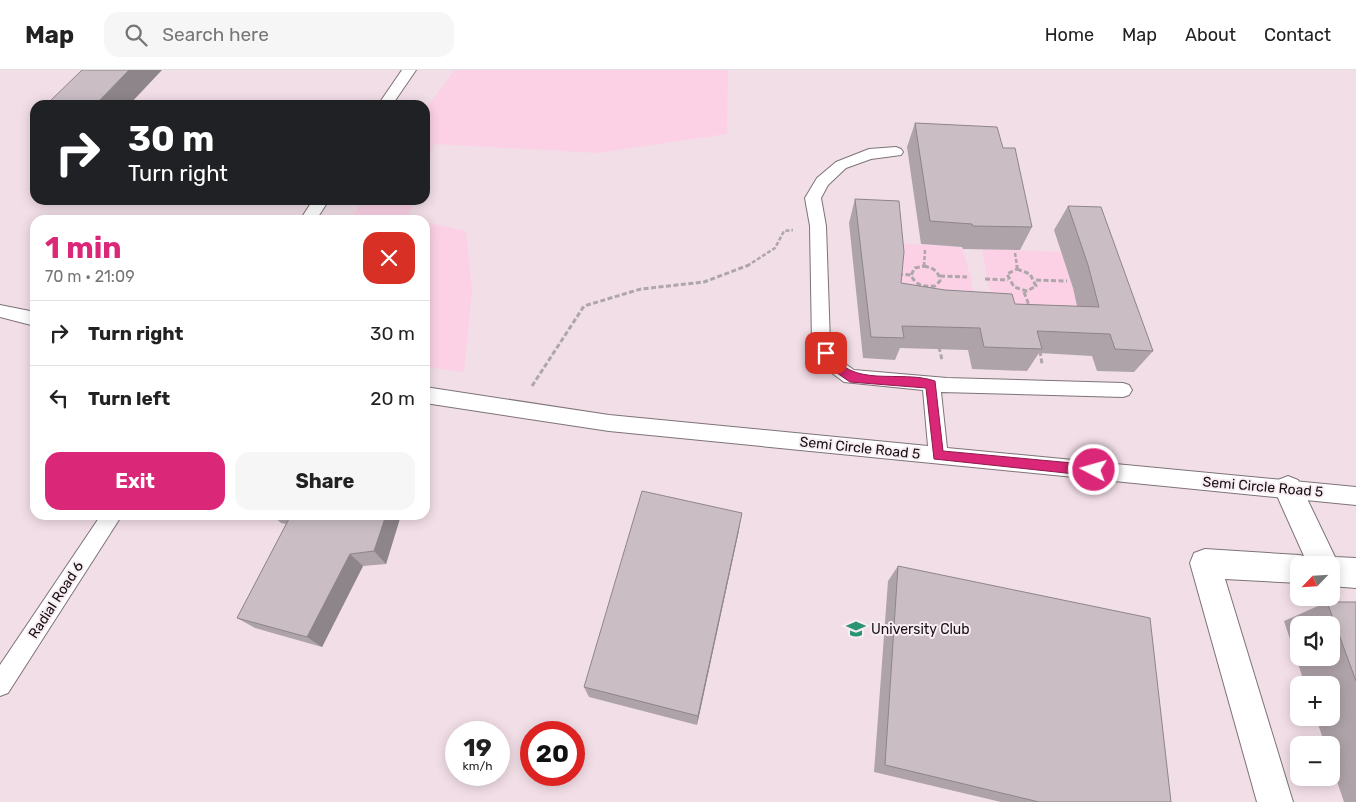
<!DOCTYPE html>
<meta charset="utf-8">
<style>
:root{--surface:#fff;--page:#f6f6f6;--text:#222;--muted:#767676;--line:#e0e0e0;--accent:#db2777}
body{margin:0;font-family:Rubik,sans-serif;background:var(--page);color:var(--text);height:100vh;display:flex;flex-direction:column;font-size:19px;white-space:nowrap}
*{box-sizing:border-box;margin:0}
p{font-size:16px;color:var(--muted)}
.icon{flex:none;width:28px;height:28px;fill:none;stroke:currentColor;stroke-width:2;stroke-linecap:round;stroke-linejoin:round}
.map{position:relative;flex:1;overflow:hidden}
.sheet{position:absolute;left:30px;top:145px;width:400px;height:305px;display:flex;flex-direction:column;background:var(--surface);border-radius:15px;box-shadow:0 2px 12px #0003}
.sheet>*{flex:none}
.guide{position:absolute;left:30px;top:30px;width:400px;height:105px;border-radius:15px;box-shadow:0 2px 12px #0003;background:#202124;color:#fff;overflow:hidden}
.needle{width:32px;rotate:245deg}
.fabs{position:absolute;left:1290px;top:486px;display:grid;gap:10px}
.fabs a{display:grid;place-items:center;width:50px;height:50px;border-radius:10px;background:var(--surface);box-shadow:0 2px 12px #0003;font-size:25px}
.speed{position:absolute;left:445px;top:651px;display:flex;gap:10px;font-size:25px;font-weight:700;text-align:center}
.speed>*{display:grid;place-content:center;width:65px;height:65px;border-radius:50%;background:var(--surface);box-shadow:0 2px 12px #0003;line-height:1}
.speed small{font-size:12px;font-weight:400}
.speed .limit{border:8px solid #d22;background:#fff;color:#111}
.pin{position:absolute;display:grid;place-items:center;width:42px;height:42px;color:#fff;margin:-21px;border-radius:10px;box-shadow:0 2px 8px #0006}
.me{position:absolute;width:55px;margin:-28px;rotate:276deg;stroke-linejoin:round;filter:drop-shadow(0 0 4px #0008)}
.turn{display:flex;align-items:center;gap:18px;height:105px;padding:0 15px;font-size:22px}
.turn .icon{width:65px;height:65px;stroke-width:2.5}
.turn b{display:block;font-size:35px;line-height:42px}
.round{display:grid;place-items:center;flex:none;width:52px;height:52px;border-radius:15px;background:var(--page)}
.head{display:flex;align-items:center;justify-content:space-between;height:85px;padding:0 15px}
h1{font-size:30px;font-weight:700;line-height:38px;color:var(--accent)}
.cta{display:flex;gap:10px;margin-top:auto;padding:10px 15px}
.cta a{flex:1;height:58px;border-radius:15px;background:var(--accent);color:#fff;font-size:20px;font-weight:700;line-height:58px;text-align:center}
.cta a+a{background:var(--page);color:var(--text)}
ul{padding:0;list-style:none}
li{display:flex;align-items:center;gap:15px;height:65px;padding:0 15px;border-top:1px solid var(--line)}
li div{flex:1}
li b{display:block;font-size:19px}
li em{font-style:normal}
header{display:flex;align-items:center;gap:30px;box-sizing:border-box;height:70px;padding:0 25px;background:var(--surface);border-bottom:1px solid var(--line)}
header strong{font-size:24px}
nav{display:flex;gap:28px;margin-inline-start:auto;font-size:18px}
.search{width:350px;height:45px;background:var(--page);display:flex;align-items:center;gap:12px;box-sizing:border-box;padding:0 18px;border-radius:15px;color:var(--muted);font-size:19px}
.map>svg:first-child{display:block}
</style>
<header>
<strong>Map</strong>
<div class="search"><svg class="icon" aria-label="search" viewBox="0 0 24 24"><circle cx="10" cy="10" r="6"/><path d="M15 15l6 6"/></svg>Search here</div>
<nav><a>Home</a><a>Map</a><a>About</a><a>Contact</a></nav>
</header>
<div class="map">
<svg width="1356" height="732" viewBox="0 0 1356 732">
<rect width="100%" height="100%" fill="#f9edf3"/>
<!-- built -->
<path fill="#f2dee7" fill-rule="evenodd" d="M0,0h1356v732h-1356zM35,35h390v95h-390zM35,150h390v295h-390zM1299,495h32v33h-32zM1299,555h32v33h-32zM1299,615h32v33h-32zM456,662h43v43h-43zM531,662h43v43h-43zM1299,675h32v33h-32z"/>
<!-- green -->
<path fill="#fcd1e6" d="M455,0h273l-1,64 -130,19 -163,-9 -9,25v-60z
M363,130h51l-6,18 8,2h-66z
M425,152l41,9 6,58 -8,83 -39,-5z
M893,173l69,4 9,31 6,37 -84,-9z
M982,179l79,3 12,36 10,41 -81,-3 -14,-43z"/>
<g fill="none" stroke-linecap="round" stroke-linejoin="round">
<!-- lane casing -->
<g stroke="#7d7378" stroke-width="2">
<path id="lane" d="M402,0h14l-24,35h-14z
M896,77l5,2 2,3 -2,3 -30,4 -25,9 -18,17 -7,13 5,28 4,117 7,15 17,12 93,8 176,5 6,2 3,5 -3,5 -6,2 -182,-5 6,56 409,39v18l-747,-74 -184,-28v-16l184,28 319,31 -5,-56 -79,-8 -19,-14 -13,-25 -2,-117 -5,-28 12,-20 19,-16 33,-13z
M313,130h16l-13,20h-16z
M0,235l35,7v14l-35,-9z
M101,445h21l-114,178 -8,3v-31z"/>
</g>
<!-- street casing -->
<g stroke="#7d7378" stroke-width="2">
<path id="street" d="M1288,406l10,4 37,77 21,1v30l-25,-2v-21h-32v18l-74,-4 68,223h-36l-67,-239 4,-10 11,-4 94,6 5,1 -30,-67 4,-9z"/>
</g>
<!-- path-far1 -->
<path stroke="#afa6aa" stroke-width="2.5" stroke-dasharray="4 2" stroke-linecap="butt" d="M1015,183l2,13
M747,196l28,-18 9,-17 9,-1
M922,196h4
M924,196l1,-16"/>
<!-- path -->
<path stroke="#afa6aa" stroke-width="3" stroke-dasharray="5 2.5" stroke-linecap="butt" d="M1017,195v4
M924,196c9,2 15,5 16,15l-5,5c-11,1 -19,0 -24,-11l4,-7z
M1017,199l13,5 6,12 -9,5 -13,-4 -7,-13z
M898,204l13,1
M940,206l27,1
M985,209l23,1
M1036,210l31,1
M1024,222l6,16
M939,277l3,13
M1040,281l2,13
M532,316l52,-80 57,-17 63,-7 45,-17"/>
<!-- lane -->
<use href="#lane" fill="#fff" fill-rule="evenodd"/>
<!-- street -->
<use href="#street" fill="#fff" fill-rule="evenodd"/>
</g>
<!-- wall -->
<path fill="#aea3a9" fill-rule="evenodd" d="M915,53l117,104 -12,23 -57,-1 -1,-2 -41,-3 -14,-97z
M855,129l46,84 114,21 62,2 -4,-18 -19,-58 14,-24 85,145 -19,21 -37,-1 -5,-15 -53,-3 -12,18 -55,-2 -4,-19 -68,-2 -5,12 -32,-2 -14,-135z
M272,445h129l-15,49 -23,2 -41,81 -67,-19 -18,-10 49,-94 -5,-1z
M739,460l-42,195 -108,-28 -5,-10z
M898,496l273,236h-170l-127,-30 14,-191z
M1327,532h29v200h-12l-13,-38v-19h-6l-9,-27h15v-33h-26l-21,-64zM1299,555h32v33h-32z"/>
<!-- shaded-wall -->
<path fill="#8d8589" d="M129,0h33l-33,35h-34z
M742,443l-3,17 -42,195 1,-9z
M386,445h15l-15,49 -12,-13z
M350,484l13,12 -41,81 -15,-10z"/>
<!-- building -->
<path fill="#cabec4" stroke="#8d8589" d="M82,0h47l-34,35h-49z
M915,53l82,4 6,21h12l17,79 -59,-1 -1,-2 -42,-3z
M855,129l44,2 5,51 -3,31 44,7 67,4 3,10 84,3 -11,-42 -20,-59 33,1 52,144 -38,-2 -5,-15 -73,-3 5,18 -58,-2 -4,-19 -78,-2 2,12 -33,-1z
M642,421l100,22 -44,203 -114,-29z
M291,445h95l-12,36 -24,3 -43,83 -70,-19z
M898,496l252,52 21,184h-132l-154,-37z
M1327,532h29v79z"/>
<!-- route -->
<path fill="#db2777" stroke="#8e194d" d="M826,279l4,1c20,40 70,19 105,31l8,70 151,14 4,2 1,3 -1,4 -4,2 -160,-17 -8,-71 -76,-6 -23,-16 -6,-13z"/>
<!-- icons -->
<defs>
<g id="university-bare" transform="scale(1.5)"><path d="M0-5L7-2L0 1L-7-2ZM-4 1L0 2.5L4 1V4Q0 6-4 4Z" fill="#2b9473" stroke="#f9edf3" stroke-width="2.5" paint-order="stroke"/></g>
</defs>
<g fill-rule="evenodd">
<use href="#university-bare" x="856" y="559"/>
</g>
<g text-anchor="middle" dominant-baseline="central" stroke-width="4" stroke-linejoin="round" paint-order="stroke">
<!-- street labels -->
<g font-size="14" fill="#151112" stroke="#f9edf3">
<text transform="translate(860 378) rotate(6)">Semi Circle Road 5</text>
<text transform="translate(1263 417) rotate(5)">Semi Circle Road 5</text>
<text transform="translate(56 530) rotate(-57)">Radial Road 6</text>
</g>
<!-- poi labels -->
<g font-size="14" fill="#151112" stroke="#f9edf3" text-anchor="start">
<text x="871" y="559">University Club</text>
</g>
</g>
</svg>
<div class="fabs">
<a><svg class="needle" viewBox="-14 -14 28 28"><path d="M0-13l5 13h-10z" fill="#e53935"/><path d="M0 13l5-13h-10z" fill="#767676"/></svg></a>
<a><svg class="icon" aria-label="sound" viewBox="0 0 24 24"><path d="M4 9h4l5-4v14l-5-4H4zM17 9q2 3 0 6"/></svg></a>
<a>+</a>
<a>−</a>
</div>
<div class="speed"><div>19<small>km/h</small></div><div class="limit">20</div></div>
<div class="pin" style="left:826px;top:283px;background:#d93025"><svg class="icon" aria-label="arrive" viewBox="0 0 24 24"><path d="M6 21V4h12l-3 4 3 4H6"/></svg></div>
<svg class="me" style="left:1094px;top:400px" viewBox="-20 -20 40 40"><circle r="17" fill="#db2777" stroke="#fff" stroke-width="3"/><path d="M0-11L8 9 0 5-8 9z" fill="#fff"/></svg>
<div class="guide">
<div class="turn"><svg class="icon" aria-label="right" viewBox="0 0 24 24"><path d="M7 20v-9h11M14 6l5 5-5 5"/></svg><div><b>30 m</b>Turn right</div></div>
</div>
<section class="sheet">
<div class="head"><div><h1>1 min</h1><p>70 m · 21:09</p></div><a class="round" style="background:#d93025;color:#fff"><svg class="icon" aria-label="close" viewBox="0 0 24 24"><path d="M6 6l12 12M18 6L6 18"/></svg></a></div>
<ul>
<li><svg class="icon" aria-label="right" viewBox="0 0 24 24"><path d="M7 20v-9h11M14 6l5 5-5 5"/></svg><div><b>Turn right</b></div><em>30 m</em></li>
<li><svg class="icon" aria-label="left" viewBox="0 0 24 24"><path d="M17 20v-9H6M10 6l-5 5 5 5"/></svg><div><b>Turn left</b></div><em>20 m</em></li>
</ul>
<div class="cta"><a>Exit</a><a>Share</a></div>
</section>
</div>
